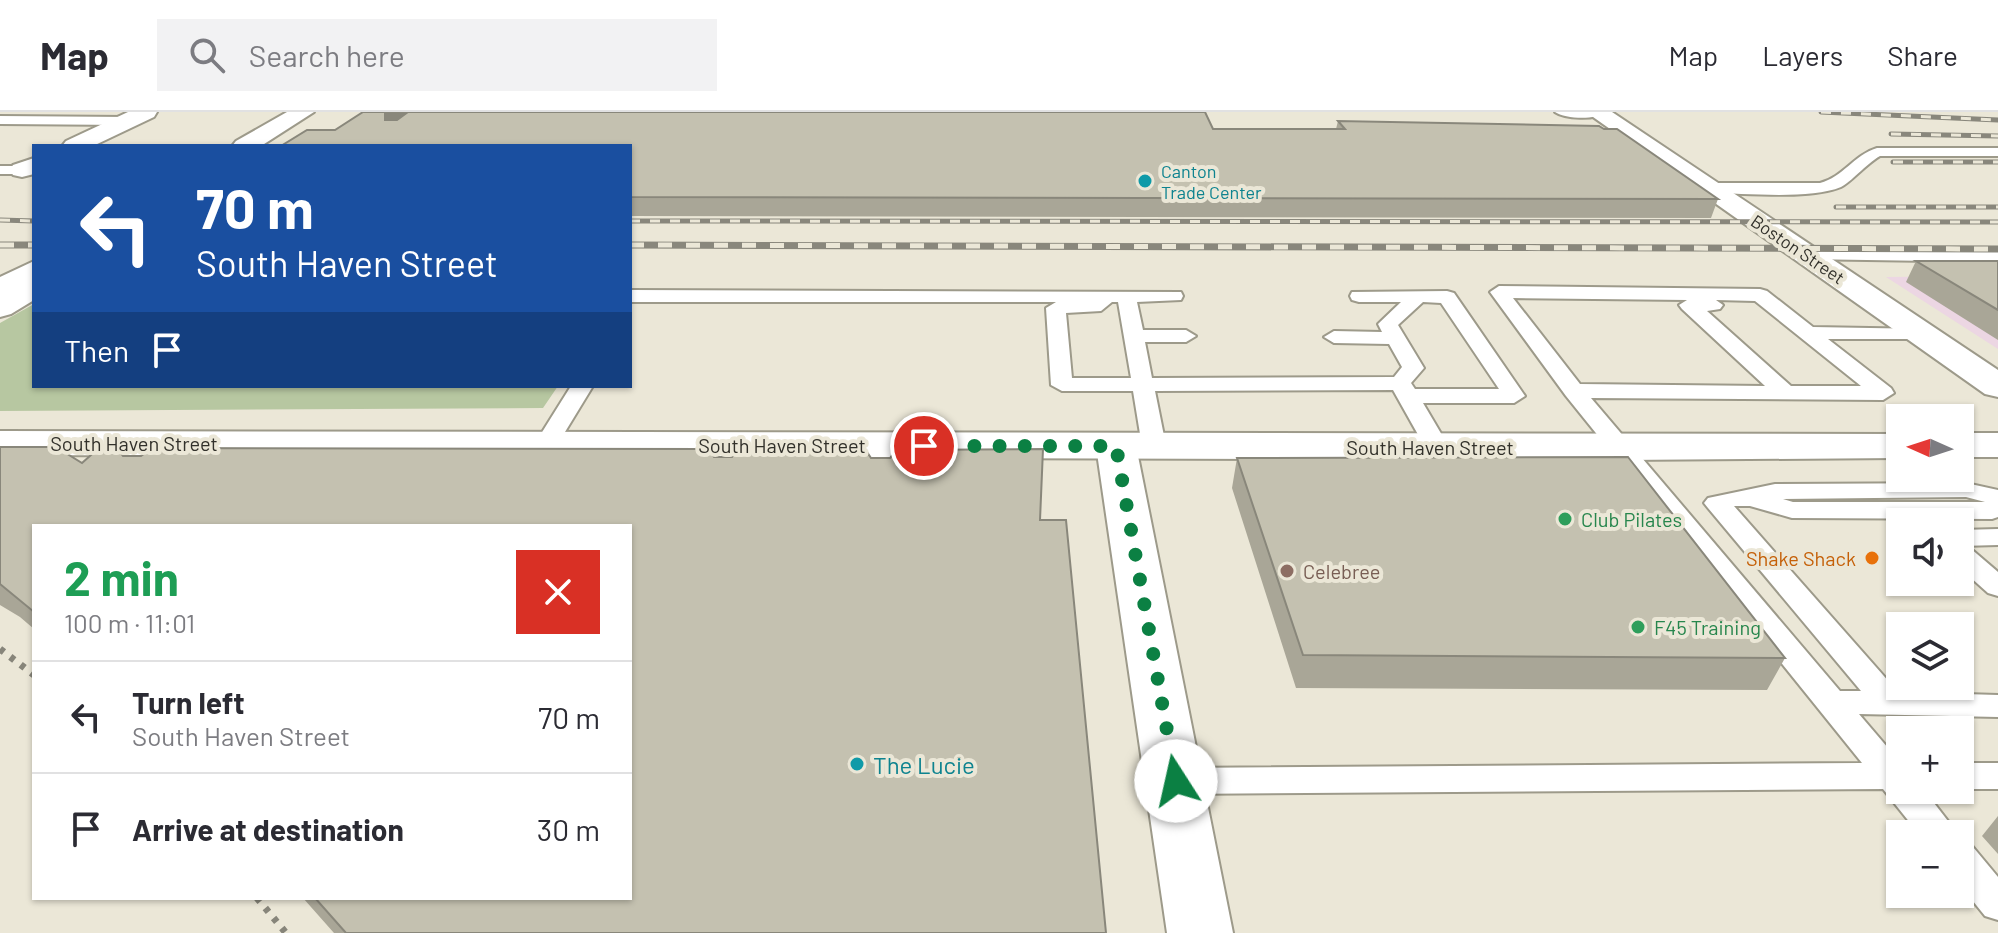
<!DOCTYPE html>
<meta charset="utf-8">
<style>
:root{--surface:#fff;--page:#f2f2f3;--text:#2b2b33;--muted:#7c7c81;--line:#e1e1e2}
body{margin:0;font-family:Barlow,sans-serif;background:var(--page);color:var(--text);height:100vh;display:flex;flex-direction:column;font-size:30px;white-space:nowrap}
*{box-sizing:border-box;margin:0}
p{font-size:26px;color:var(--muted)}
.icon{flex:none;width:44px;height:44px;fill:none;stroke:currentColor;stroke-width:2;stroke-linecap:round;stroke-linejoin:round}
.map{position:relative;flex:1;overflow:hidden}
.side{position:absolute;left:32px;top:412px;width:600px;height:376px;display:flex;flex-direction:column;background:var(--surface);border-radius:0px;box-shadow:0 2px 6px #0004}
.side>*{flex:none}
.hud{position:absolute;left:32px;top:32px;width:600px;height:244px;border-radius:0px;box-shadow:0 2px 6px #0004;background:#1a4fa0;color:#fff;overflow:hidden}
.needle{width:52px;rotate:273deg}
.fabs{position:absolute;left:1886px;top:292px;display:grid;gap:16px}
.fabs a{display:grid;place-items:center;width:88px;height:88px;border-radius:0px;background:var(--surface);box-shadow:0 2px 6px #0004;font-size:40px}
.pin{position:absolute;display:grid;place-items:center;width:68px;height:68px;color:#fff;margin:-34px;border:4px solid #fff;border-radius:50%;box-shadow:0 2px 8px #0007}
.me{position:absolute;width:88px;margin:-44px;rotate:350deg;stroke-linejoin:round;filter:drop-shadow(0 0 6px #0008)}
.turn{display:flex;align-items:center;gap:28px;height:168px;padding:0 32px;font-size:36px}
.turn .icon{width:104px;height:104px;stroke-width:2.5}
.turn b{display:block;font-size:56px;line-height:68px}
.then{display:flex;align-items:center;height:76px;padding:0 32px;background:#0003;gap:16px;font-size:30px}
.round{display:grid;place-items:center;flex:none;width:84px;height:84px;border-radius:0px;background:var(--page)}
.headline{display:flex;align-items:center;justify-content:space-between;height:136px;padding:0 32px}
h1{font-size:48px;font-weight:700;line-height:60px;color:#1e9e55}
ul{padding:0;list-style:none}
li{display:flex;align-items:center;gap:24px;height:112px;padding:0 32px;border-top:2px solid var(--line)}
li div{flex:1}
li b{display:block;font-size:30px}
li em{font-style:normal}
header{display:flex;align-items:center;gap:48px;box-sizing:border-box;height:112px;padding:0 40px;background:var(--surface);border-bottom:2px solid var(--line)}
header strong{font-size:38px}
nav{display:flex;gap:44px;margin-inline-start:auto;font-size:28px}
.search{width:560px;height:72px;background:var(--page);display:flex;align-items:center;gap:20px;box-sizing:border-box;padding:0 28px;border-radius:0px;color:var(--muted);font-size:30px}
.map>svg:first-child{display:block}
</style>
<header>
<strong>Map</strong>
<div class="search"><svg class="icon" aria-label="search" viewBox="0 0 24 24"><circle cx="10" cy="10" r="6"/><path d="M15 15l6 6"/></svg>Search here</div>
<nav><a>Map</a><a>Layers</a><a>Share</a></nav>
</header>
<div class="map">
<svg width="1998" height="821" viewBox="0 0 1998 821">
<rect width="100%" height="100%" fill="#ebe7d7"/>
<!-- industrial -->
<path fill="#ecd6e3" d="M1998,164v73l-112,-72z"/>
<!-- green -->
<path fill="#b7c7a1" d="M34,192v82h524l-15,22 -543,3v-88z"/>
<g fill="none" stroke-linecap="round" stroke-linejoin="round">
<!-- lane casing -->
<g stroke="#9d9a8a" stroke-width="4">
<path id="lane" d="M1555,0h50v1c-10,7 -40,6 -50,-1z
M0,4l127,1 7,4 -7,4 -127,-1z
M1877,36h121v8h-118c-14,8 -30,27 -39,31 -31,13 -97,6 -132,6l-8,-5 8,-5h111c23,-6 34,-28 57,-35z
M0,54h22l7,4 -7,4h-22z
M1807,138l188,2h3v10l-197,-3 -3,-4 3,-4z
M1499,174l261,3 7,2 46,36 114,2 3,4 -10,6h-92l63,49 3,5 -11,7 -292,-2 249,293h21l-153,-183 -4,-5 4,-5 67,-14 191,-1 32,7v27l-6,2 -200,-1 -42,-12h-16l164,186 100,3v22l-139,-3 41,48v28h24l34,44h-39l-36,-45 -707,5 -12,-4 -5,-9 5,-9 12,-4 686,-5 -296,-367 -76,-104zM1513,186l174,2 -8,5 3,4 83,77 -185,-2zM1716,188l39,1 106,85h-70l-84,-75 13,-2 3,-4zM1966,385l19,5h-192l-10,-3z
M630,178l551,2 2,4 -2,4 -44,2 6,28h43l10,6 -10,6h-41l7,36 242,-1 8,-10 -13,-23 -55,-1 -10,-6 10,-6 48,1 -4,-8 23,-22h-42l-7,-2 -2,-4 2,-4 95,-1 7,2 71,103 -11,7h-91l26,44 -4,5h-16l-4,-5 -32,-57 -238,1 11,55 -4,5h-16l-4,-5 -9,-55h-71l-11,-6 -5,-77 10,-6h24h-450zM1112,190h6l13,76h-59l-6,-65 35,-2zM1423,190l18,1 58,86h-84l-4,-6 13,-15 -26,-43z
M571,274h22l-39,64h-16l-4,-5z
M1998,417v16l-37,1 9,2 28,24v24l-10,-3 -28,-25v-38z
M1960,651h38v26h-38z
M1960,731l13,4 25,30v43l-13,-4 -25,-31z"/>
</g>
<!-- street casing -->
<g stroke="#9d9a8a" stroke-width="4">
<path id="street" d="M128,0h29l-3,5 -61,29h-31l4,-5z
M34,46v16l-12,3 -9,-2 -3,-5 3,-5z
M1116,322l14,4 6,8 97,487h-66l-71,-487 6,-8z"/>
</g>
<!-- secondary casing -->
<g stroke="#9d9a8a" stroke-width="4">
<path id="secondary" d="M1586,0h26l386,258v27l-13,-3z
M34,149v22l-34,16v-22z
M0,319l1900,3v24l-278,2 -1622,-5z
M1960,321h38v24h-38z"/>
</g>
<!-- primary casing -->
<g stroke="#9d9a8a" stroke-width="4">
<path id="primary" d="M287,0h27l-53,34h-29l4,-5z
M34,166v22l-23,14 -11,3v-23z"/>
</g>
<!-- path -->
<path stroke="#87857a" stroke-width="7" stroke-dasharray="5 8" stroke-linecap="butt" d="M0,537l34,26
M257,786l29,35"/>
<!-- lane -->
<use href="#lane" fill="#fff" fill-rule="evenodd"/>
<!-- street -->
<use href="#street" fill="#fff" fill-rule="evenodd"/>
<!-- secondary -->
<use href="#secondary" fill="#fff" fill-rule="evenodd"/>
<!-- primary -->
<use href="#primary" fill="#fff" fill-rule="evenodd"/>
<!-- rail-far1 casing -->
<g stroke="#89877c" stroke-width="5">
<path id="rail-far1" d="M1821,0l177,8
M1891,22l107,2
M1893,50h105
M1836,95h162
M0,108l34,1
M630,109l1368,1"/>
</g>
<!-- rail casing -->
<g stroke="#89877c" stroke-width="7">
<path id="rail" d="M0,133h34
M630,133l1368,4"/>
</g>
<!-- rail-far1 -->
<use href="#rail-far1" stroke="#ebe7d7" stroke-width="3" stroke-dasharray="10" stroke-linecap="butt"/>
<!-- rail -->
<use href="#rail" stroke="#ebe7d7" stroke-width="5" stroke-dasharray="14" stroke-linecap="butt"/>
</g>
<!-- wall -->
<path fill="#a9a697" d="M1338,9l380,78 -7,19 -1081,-2v-70l-295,-16 1001,-1z
M1916,149h82v79l-92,-58z
M0,335l82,16 41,-7 748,2 170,62 65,413h-772l-31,-35h327l-596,-372v103l-14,-12 -20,-12z
M1237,346l548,200 -18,32 -471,-2 -64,-200z
M1998,704v38l-16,-18z"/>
<!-- shaded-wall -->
<path fill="#89877b" d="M385,0h26l-21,14 -5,-6z"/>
<!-- building -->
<path fill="#c4c1b0" stroke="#89877b" stroke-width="2" d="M363,0h22v8h12l11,-8h797l8,17h132l-7,-8 261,5 5,3h13l101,70 -1088,-2v-51h-349l26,-16h28z
M1916,149h82v49z
M0,335h56l26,16 18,-16 17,1 6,8h18l11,-8 556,1 6,8h18l7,-8h126l6,9h19l6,-8 147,-1 -3,71h26l40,413h-760l-31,-35h315v-372h-596v86l-34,-28z
M1628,345l157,201 -482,-3 -66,-197z"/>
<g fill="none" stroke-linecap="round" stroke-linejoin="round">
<!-- route -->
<path stroke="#0b8043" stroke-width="14" stroke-dasharray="0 25.2" d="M924,334h192l60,335"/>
</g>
<!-- markers -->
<g fill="#0f9aa8" stroke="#ebe7d7" stroke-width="3">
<circle cx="1145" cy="69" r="8"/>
<circle cx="857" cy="652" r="8"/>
</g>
<g fill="#2e9e5b" stroke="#ebe7d7" stroke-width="3">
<circle cx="1565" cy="407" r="8"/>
<circle cx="1638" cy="515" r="8"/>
</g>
<circle fill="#e8710a" stroke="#ebe7d7" stroke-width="3" cx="1872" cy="446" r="8"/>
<circle fill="#8d6e63" stroke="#ebe7d7" stroke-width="3" cx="1287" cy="459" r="8"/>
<g text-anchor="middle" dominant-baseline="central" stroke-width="8" stroke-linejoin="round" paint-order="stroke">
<!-- far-culture labels -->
<g font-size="18" fill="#0d838f" stroke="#ebe7d7" text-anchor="start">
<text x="1161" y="59">Canton<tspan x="1161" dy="21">Trade Center</tspan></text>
</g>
<!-- far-street labels -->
<g font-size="18" fill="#31302a" stroke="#ebe7d7">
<text transform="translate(1798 137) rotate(34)">Boston Street</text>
</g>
<!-- street labels -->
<g font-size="20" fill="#31302a" stroke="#ebe7d7">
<text x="134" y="331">South Haven Street</text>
<text x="782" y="333">South Haven Street</text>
<text x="1430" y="335">South Haven Street</text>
</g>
<!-- leisure labels -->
<g font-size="20" fill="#27864d" stroke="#ebe7d7" text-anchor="start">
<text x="1581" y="407">Club Pilates</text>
<text x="1654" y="515">F45 Training</text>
</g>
<!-- food labels -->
<g font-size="20" fill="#c56008" stroke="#ebe7d7" text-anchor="end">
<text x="1856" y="446">Shake Shack</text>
</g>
<!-- education labels -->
<g font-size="20" fill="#785e54" stroke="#ebe7d7" text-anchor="start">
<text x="1303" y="459">Celebree</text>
</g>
<!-- near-culture labels -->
<g font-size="24" fill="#0d838f" stroke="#ebe7d7" text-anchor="start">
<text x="873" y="652">The Lucie</text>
</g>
</g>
</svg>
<div class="fabs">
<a><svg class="needle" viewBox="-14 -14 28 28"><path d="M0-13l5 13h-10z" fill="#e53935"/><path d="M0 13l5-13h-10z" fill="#7c7c81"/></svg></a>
<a><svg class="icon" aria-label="sound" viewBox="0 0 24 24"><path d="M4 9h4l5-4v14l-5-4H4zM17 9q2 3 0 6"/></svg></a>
<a><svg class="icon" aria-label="layers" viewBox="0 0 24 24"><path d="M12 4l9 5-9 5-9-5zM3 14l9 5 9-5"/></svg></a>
<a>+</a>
<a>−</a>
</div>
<div class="pin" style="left:924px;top:334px;background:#d93025"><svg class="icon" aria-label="arrive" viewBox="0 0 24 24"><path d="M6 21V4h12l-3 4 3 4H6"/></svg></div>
<svg class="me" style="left:1176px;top:669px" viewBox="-20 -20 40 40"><circle r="19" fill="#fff"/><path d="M0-13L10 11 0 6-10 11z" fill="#0b8043"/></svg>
<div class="hud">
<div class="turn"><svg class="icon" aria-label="left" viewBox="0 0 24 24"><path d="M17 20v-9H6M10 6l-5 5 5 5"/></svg><div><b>70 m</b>South Haven Street</div></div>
<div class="then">Then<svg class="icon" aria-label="arrive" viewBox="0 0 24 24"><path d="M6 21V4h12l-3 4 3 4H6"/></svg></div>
</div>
<section class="side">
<div class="headline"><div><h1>2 min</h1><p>100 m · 11:01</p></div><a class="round" style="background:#d93025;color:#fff"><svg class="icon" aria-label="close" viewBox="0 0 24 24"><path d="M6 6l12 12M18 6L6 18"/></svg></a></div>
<ul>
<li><svg class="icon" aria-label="left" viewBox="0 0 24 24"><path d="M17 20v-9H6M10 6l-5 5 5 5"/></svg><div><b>Turn left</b><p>South Haven Street</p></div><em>70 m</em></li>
<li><svg class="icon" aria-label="arrive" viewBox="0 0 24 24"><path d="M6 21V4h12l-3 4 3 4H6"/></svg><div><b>Arrive at destination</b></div><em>30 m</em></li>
</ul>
</section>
</div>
